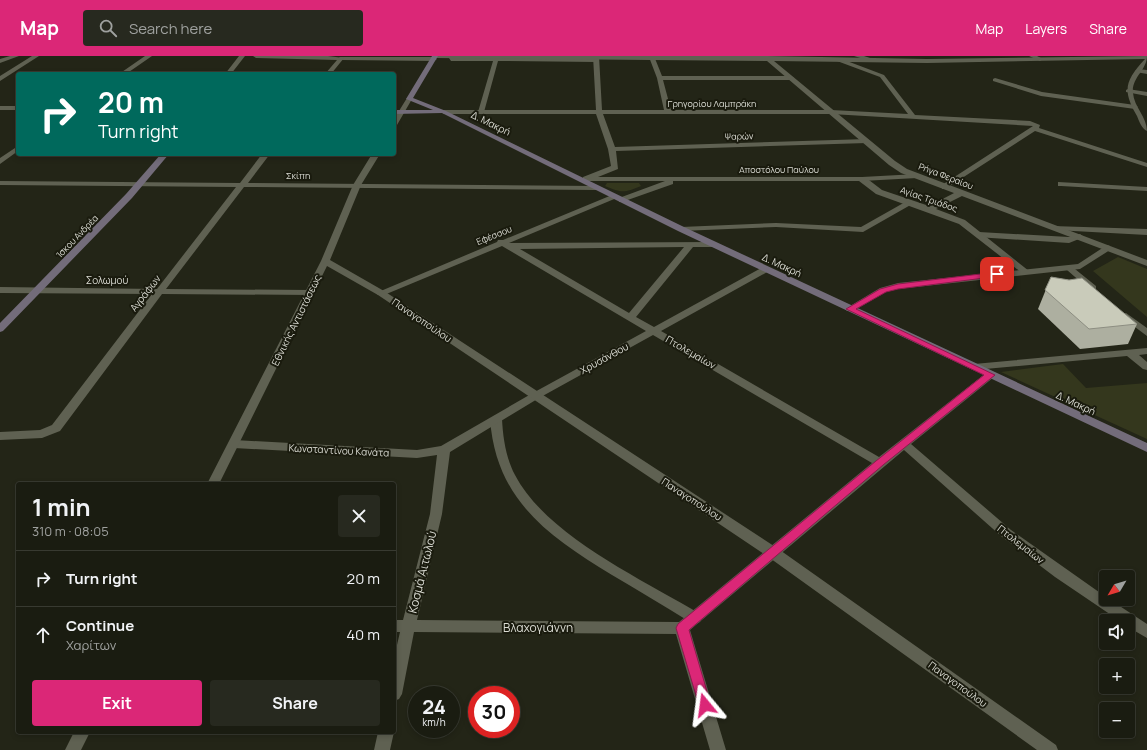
<!DOCTYPE html>
<meta charset="utf-8">
<style>
:root{--surface:#1a1c11;--page:#27291f;--text:#f1f3f6;--muted:#9fa19f;--line:#383a31;--accent:#db2777}
body{margin:0;font-family:Manrope,sans-serif;background:var(--page);color:var(--text);height:100vh;display:flex;flex-direction:column;font-size:15px;white-space:nowrap}
*{box-sizing:border-box;margin:0}
p{font-size:13px;color:var(--muted)}
.icon{flex:none;width:22px;height:22px;fill:none;stroke:currentColor;stroke-width:2;stroke-linecap:round;stroke-linejoin:round}
.map{position:relative;flex:1;overflow:hidden}
.drawer{position:absolute;left:16px;top:426px;width:380px;height:252px;display:flex;flex-direction:column;background:var(--surface);border-radius:4px;box-shadow:0 2px 6px #0003,0 0 0 1px var(--line)}
.drawer>*{flex:none}
.guide{position:absolute;left:16px;top:16px;width:380px;height:84px;border-radius:4px;box-shadow:0 2px 6px #0003,0 0 0 1px var(--line);background:#00695c;color:#fff;overflow:hidden}
.needle{width:26px;rotate:232deg}
.fabs{position:absolute;left:1099px;top:514px;display:grid;gap:8px}
.fabs a{display:grid;place-items:center;width:36px;height:36px;border-radius:4px;background:var(--surface);box-shadow:0 2px 6px #0003,0 0 0 1px var(--line);font-size:20px}
.speed{position:absolute;left:408px;top:630px;display:flex;gap:8px;font-size:20px;font-weight:700;text-align:center}
.speed>*{display:grid;place-content:center;width:52px;height:52px;border-radius:50%;background:var(--surface);box-shadow:0 2px 6px #0003,0 0 0 1px var(--line);line-height:1}
.speed small{font-size:10px;font-weight:400}
.speed .limit{border:6px solid #d22;background:#fff;color:#111}
.pin{position:absolute;display:grid;place-items:center;width:34px;height:34px;color:#fff;margin:-17px;border-radius:8px;box-shadow:0 2px 6px #0006}
.me{position:absolute;width:44px;margin:-22px;rotate:344deg;stroke-linejoin:round;filter:drop-shadow(0 0 3px #0008)}
.turn{display:flex;align-items:center;gap:14px;height:84px;padding:0 16px;font-size:18px}
.turn .icon{width:52px;height:52px;stroke-width:2.5}
.turn b{display:block;font-size:28px;line-height:34px}
.round{display:grid;place-items:center;flex:none;width:42px;height:42px;border-radius:4px;background:var(--page)}
.overview{display:flex;align-items:center;justify-content:space-between;height:68px;padding:0 16px}
h1{font-size:24px;font-weight:700;line-height:30px}
.cta{display:flex;gap:8px;margin-top:auto;padding:8px 16px}
.cta a{flex:1;height:46px;border-radius:4px;background:var(--accent);color:#fff;font-size:16px;font-weight:700;line-height:46px;text-align:center}
.cta a+a{background:var(--page);color:var(--text)}
ul{padding:0;list-style:none}
li{display:flex;align-items:center;gap:12px;height:56px;padding:0 16px;border-top:1px solid var(--line)}
li div{flex:1}
li b{display:block;font-size:15px}
li em{font-style:normal}
header{display:flex;align-items:center;gap:24px;box-sizing:border-box;height:56px;padding:0 20px;background:var(--accent);color:#fff}
header strong{font-size:19px}
nav{display:flex;gap:22px;margin-inline-start:auto;font-size:14px}
.search{width:280px;height:36px;background:var(--page);display:flex;align-items:center;gap:10px;box-sizing:border-box;padding:0 14px;border-radius:4px;color:var(--muted);font-size:15px}
.map>svg:first-child{display:block}
</style>
<header>
<strong>Map</strong>
<div class="search"><svg class="icon" aria-label="search" viewBox="0 0 24 24"><circle cx="10" cy="10" r="6"/><path d="M15 15l6 6"/></svg>Search here</div>
<nav><a>Map</a><a>Layers</a><a>Share</a></nav>
</header>
<div class="map">
<svg width="1147" height="694" viewBox="0 0 1147 694">
<rect width="100%" height="100%" fill="#232517"/>
<!-- green -->
<path fill="#34371d" d="M607,127h32l2,3c-17,7 -19,7 -36,0z
M1118,201l29,12v48l-54,-46z
M1063,308l23,24 61,-5v56l-146,-67z"/>
<g fill="none" stroke-linecap="round" stroke-linejoin="round">
<!-- service -->
<path fill="#5f6152" fill-rule="evenodd" d="M995,22l47,14 93,13 3,2 -3,2 -94,-13 -48,-15v-2z
M979,176l90,5 11,-3 4,3 -15,6 -93,-6v-4z
M1070,209l26,21v4h-6l-23,-20 -1,-2z
M1126,257l21,15v8l-24,-18 -2,-2 2,-2z
M496,359l6,4c1,19 4,39 13,56 32,61 127,104 185,139l2,4 -2,4 -5,2 -5,-2c-26,-16 -52,-32 -78,-47 -64,-39 -116,-75 -122,-156z"/>
<!-- pedestrian -->
<path fill="#5f6152" fill-rule="evenodd" d="M854,0h10l12,4 -3,2z
M339,1h95l3,2 -3,2 -93,-1z
M449,2h147l3,2 -3,2 -98,-1 -14,51 -3,2 -3,-2 15,-51h-42z
M859,121h6l17,13 47,16 29,-15h6v4l-28,14 29,11 64,51 -4,3 -3,-1 -63,-49 -83,-30 -17,-13z
M1147,292v6l-8,1 8,7v8l-4,-1 -16,-13 -153,14 -5,-3 5,-3z"/>
<!-- minor -->
<path fill="#5f6152" fill-rule="evenodd" d="M10,0h9l-19,7v-4z
M32,0h7l-39,25v-5z
M145,0h7l-26,18h-7z
M239,0h6l-14,18h-6z
M253,0h75l16,2 -13,16h-6l12,-14 -81,-2z
M593,0h6l3,54h62l-7,-32 -8,-21 5,-1 8,20h129l3,2 -3,2h-128l8,30h160l77,4 -28,-37 -43,-16 2,-3 45,17 31,40 115,6 10,4 -1,3 108,35v4l-112,-36 -90,58h-3v-4l91,-59 -202,-12h-228l12,33 252,-8 3,2 -3,2 -251,8 2,18 -20,8h264l55,-3 4,2 -4,2 -55,3h-189v3l-51,18h-3v-4l46,-17h-82v-4l28,-11 -3,-17 -12,-35h-152l-3,-2 3,-2h152z
M1029,0h8l6,3 -3,2z
M1138,13l9,1v4l-11,-2 -1,-1z
M1128,33l19,3v4l-21,-4v-2z
M0,50h18v4h-18z
M18,90v5l-18,13v-6z
M262,98h8l-22,29 348,3 4,2 -4,2 -352,-3 -78,102 143,1 3,1v4l-150,-1 -102,137 -18,7 -42,2v-8l40,-2 12,-5 100,-131 -152,-1v-6l157,2 79,-102 -236,-2v-4l240,2z
M1058,126l89,5v4l-86,-5h-3z
M612,139l7,2 -110,46 206,-1v4l-3,1h-19l-57,70 18,10 109,-60h6v4l-108,60 218,126 107,-84h8l1,2 -1,2 -83,67 100,86 95,67v2h3l38,25v14l-19,-11v-6h-8l-65,-44 -54,-41 -97,-86 -214,180 36,120h-16l-34,-116 -262,-2 -12,62 -3,5 -5,2v-43l6,-26h-6v-12h9l27,-106 7,-59 -20,3 -183,-10 -6,-4 6,-4 183,10 24,-4 90,-52 115,-63 -144,-85 -118,49h-6l-2,-2 121,-51 1,-2h5zM684,191l-55,66 -109,-64zM653,279l219,128 -193,159 -262,-2 25,-106 8,-62 89,-54z
M907,145l7,2 -51,29 -87,-5 -95,4 -4,-2 4,-2 95,-4 85,4z
M1052,170l95,3v6l-92,-5h-3z
M1107,189l3,1v4l-30,19 -182,20 -12,3 -33,19h-6l-2,-2 35,-21 18,-5 180,-19z
M378,676h16l-4,18h-16z"/>
<!-- tertiary -->
<path fill="#5f6152" fill-rule="evenodd" d="M432,0h336l159,3 220,-3c0,14 -16,22 -14,37 1,14 14,24 14,38 -5,-2 -8,-10 -10,-15 -15,-26 -12,-35 8,-57l-218,4 -153,-2 121,100 12,8 240,91v6l-246,-93 -12,-8 -122,-104 -332,-3z
M407,42l5,1 -15,26 -3,2v-8z
M372,98h8l-19,31 -31,75 54,31 393,257 279,197 2,5h-21l-270,-194 -389,-261 -51,-29 -108,218h-12l114,-223 32,-76z
M74,676h16l-9,18h-16z"/>
<!-- secondary -->
<path fill="#736c7a" fill-rule="evenodd" d="M432,0h6l-25,42 33,13 238,116 463,216v9l-469,-221 -236,-118 -48,1v-4h39l-27,-11z
M161,98h8l-37,44 -129,133 -3,1v-9l126,-129z"/>
</g>
<!-- wall -->
<path fill="#adafa0" d="M1051,221l18,3 68,44 -9,20 -48,5 -42,-40z"/>
<!-- building -->
<path fill="#c9cbba" stroke="#8d8e82" d="M1051,221l18,3 13,-2 55,46 -48,5 -44,-39z"/>
<!-- route -->
<path fill="#db2777" stroke="#8e194d" d="M997,216l3,1v3l-102,13 -12,3 -30,17 139,66 -112,90 -194,165 22,75 -2,4 -4,2 -5,-2 -24,-81 2,-4 198,-163 108,-86 -138,-66 34,-20 18,-5z"/>
<g text-anchor="middle" dominant-baseline="central" stroke-width="4" stroke-linejoin="round" paint-order="stroke">
<!-- far-street labels -->
<g font-size="9" fill="#dbdcd4" stroke="#1a1b0e">
<text x="712" y="47">Γρηγορίου Λαμπράκη</text>
<text transform="translate(739 80) rotate(-2)">Ψαρών</text>
<text x="779" y="113">Αποστόλου Παύλου</text>
<text x="298" y="119">Σκίπη</text>
<text transform="translate(946 120) rotate(21)">Ρήγα Φεραίου</text>
<text transform="translate(929 143) rotate(19)">Αγίας Τριάδος</text>
<text transform="translate(494 179) rotate(-22)">Εφέσσου</text>
<text transform="translate(77 180) rotate(-46)">Ίσκου Ανδρέα</text>
</g>
<!-- street labels -->
<g font-size="10" fill="#dbdcd4" stroke="#1a1b0e">
<text transform="translate(491 67) rotate(26)">Δ. Μακρή</text>
<text transform="translate(782 209) rotate(25)">Δ. Μακρή</text>
<text x="107" y="224">Σολωμού</text>
<text transform="translate(145 237) rotate(-52)">Αγράφων</text>
<text transform="translate(296 264) rotate(-64)">Εθνικής Αντιστάσεως</text>
<text transform="translate(422 264) rotate(34)">Παναγοπούλου</text>
<text transform="translate(691 296) rotate(30)">Πτολεμαίων</text>
<text transform="translate(604 302) rotate(-29)">Χρυσάνθου</text>
<text transform="translate(1076 347) rotate(25)">Δ. Μακρή</text>
<text transform="translate(339 394) rotate(3)">Κωνσταντίνου Κανάτα</text>
<text transform="translate(692 443) rotate(33)">Παναγοπούλου</text>
<text transform="translate(1021 488) rotate(38)">Πτολεμαίων</text>
<text transform="translate(958 628) rotate(36)">Παναγοπούλου</text>
</g>
<!-- near-street labels -->
<g font-size="12" fill="#dbdcd4" stroke="#1a1b0e">
<text transform="translate(422 516) rotate(-76)">Κοσμά Αιτωλού</text>
<text x="538" y="571">Βλαχογιάννη</text>
</g>
</g>
</svg>
<div class="fabs">
<a><svg class="needle" viewBox="-14 -14 28 28"><path d="M0-13l5 13h-10z" fill="#e53935"/><path d="M0 13l5-13h-10z" fill="#9fa19f"/></svg></a>
<a><svg class="icon" aria-label="sound" viewBox="0 0 24 24"><path d="M4 9h4l5-4v14l-5-4H4zM17 9q2 3 0 6"/></svg></a>
<a>+</a>
<a>−</a>
</div>
<div class="speed"><div>24<small>km/h</small></div><div class="limit">30</div></div>
<div class="pin" style="left:997px;top:218px;background:#d93025"><svg class="icon" aria-label="arrive" viewBox="0 0 24 24"><path d="M6 21V4h12l-3 4 3 4H6"/></svg></div>
<svg class="me" style="left:705px;top:649px" viewBox="-20 -20 40 40"><path d="M0-17L14 15 0 8-14 15z" fill="#db2777" stroke="#fff" stroke-width="4"/></svg>
<div class="guide">
<div class="turn"><svg class="icon" aria-label="right" viewBox="0 0 24 24"><path d="M7 20v-9h11M14 6l5 5-5 5"/></svg><div><b>20 m</b>Turn right</div></div>
</div>
<section class="drawer">
<div class="overview"><div><h1>1 min</h1><p>310 m · 08:05</p></div><a class="round"><svg class="icon" aria-label="close" viewBox="0 0 24 24"><path d="M6 6l12 12M18 6L6 18"/></svg></a></div>
<ul>
<li><svg class="icon" aria-label="right" viewBox="0 0 24 24"><path d="M7 20v-9h11M14 6l5 5-5 5"/></svg><div><b>Turn right</b></div><em>20 m</em></li>
<li><svg class="icon" aria-label="ahead" viewBox="0 0 24 24"><path d="M12 20V5M6 11l6-6 6 6"/></svg><div><b>Continue</b><p>Χαρίτων</p></div><em>40 m</em></li>
</ul>
<div class="cta"><a>Exit</a><a>Share</a></div>
</section>
</div>
